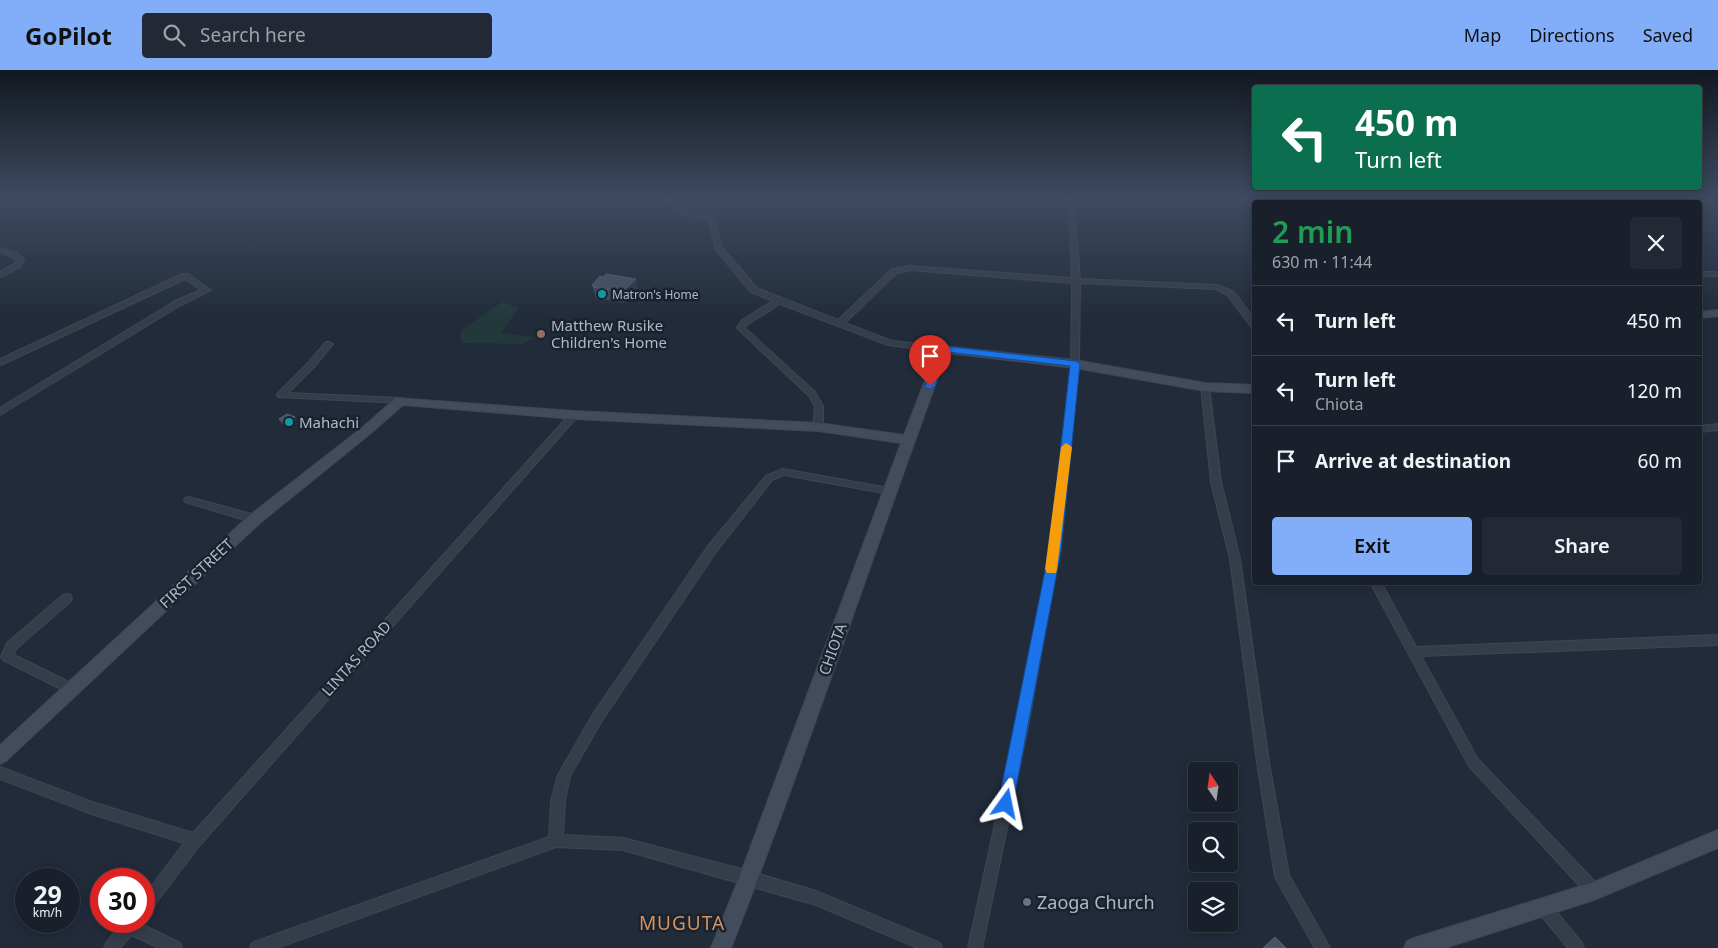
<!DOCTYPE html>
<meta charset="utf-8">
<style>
:root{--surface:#19202c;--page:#222834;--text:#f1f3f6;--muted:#9fa3a9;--line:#373e48;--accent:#82aef9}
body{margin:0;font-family:"Noto Sans",sans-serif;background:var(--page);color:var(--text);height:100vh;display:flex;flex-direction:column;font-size:19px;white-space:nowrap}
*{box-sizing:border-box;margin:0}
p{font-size:16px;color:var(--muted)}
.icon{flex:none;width:28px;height:28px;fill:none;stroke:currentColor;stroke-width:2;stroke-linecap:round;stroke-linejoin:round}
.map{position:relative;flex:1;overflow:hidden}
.side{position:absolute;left:1252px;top:130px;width:450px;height:385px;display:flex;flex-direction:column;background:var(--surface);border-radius:5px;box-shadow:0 2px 12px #0003,0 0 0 1px var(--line)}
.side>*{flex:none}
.top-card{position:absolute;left:1252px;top:15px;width:450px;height:105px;border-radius:5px;box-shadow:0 2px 12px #0003,0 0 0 1px var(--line);background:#0b6e4f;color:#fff;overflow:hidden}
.needle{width:32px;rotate:347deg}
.tools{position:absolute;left:1188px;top:692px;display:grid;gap:10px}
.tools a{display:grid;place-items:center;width:50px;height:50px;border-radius:5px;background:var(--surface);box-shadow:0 2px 12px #0003,0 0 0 1px var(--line);font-size:25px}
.speed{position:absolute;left:15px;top:798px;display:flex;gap:10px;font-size:25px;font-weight:700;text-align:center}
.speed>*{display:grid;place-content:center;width:65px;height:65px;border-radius:50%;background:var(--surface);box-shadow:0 2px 12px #0003,0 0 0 1px var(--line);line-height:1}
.speed small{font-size:12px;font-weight:400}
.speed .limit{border:8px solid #d22;background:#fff;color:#111}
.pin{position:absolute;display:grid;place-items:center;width:42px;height:42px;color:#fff;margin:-51px -21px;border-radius:50% 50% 50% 0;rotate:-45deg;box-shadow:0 0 5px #0007}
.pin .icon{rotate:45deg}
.me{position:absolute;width:55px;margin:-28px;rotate:12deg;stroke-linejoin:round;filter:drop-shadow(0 0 4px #0008)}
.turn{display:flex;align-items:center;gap:18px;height:105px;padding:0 20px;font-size:22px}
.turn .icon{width:65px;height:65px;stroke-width:2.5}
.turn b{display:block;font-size:35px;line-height:42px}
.round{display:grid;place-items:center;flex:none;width:52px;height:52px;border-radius:5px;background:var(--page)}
.head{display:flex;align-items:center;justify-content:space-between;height:85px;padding:0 20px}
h1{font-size:30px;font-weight:600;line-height:38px;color:#1e9e55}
.cta{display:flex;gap:10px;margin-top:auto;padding:10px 20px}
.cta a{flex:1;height:58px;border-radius:5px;background:var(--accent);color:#111;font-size:20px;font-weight:600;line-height:58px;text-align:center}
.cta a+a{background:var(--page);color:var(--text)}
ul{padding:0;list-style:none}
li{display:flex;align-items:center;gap:15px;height:70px;padding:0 20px;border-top:1px solid var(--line)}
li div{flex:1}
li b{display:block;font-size:19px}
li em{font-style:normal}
header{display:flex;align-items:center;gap:30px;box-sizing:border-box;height:70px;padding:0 25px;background:var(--accent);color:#111}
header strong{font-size:24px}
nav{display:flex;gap:28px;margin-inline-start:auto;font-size:18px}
.search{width:350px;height:45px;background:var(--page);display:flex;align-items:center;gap:12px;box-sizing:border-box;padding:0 18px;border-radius:5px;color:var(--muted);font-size:19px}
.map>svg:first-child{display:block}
</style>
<header>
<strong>GoPilot</strong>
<div class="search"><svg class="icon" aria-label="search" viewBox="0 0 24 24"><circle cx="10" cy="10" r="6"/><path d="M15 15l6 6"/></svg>Search here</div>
<nav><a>Map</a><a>Directions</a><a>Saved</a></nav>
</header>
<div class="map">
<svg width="1718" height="878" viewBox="0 0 1718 878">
<rect width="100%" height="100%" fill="#212b3a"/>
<!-- green -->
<path fill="#23383b" d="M502,232l17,6 -18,25 33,4 -10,7 -63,-1 -1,-12z"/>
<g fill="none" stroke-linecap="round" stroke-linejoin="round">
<!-- street casing -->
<g stroke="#3e4653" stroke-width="2">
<path id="street" d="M663,127h7c11,17 27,15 44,19l8,31 35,41 81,32 54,-51 18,-3 162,12 -4,-77 3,-2 3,2 6,78 138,6 16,7 21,28v8h-3l-24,-32 -12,-7 -136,-6 -1,81 -19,187 -33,181 -45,216h-14l47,-216 35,-181 21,-187 1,-81 -162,-13 -13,3 -8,7 -44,43 47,18 54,6 1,2 -4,3 -55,-7 -108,-41 -32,20 -3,4 70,64 8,14v21l-5,3 -5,-3 2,-21 -6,-10 -72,-68 5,-8 31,-19 -22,-9 -36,-43 -6,-30c-20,-1 -35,-5 -46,-22z
M0,178l18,5 6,7 -4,7 -20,10v-5l14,-8 2,-4 -4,-3 -12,-5z
M1700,202h18v4h-18z
M182,204h6l23,16 -30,15 -181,110v-7l175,-107 26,-11 -16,-11 -182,85 -3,1v-6z
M326,272h3l4,2 -19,23 -26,26 112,5 3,1 1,2 -1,2 -125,-6 -1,-2 1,-2 30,-30z
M1205,314l4,3 12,95 19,77 29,203 20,113 41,73h-15l-40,-71 -18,-115 -27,-203 -19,-77 -10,-95z
M574,342l5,3 -2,2 -377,428 -51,67 -5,2v-18l40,-53 -92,-29 -92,-35v-12l92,35 101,31 378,-420z
M1718,354v6l-18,2v-6z
M783,399l106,19 5,3 -5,3 -105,-19 -12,5 -56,72 -115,170 -31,54 -5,25 -2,34 60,3 126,33 67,20 124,52 2,5h-24l-102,-43 -193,-55 -67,-3 -279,101h-27l2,-5 5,-2 292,-104 2,-36 7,-26 35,-61 115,-168 58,-70z
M189,427l70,19 1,3 -5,4 -70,-21 -1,-2 1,-2z
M1370,512h11l35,65 302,-12v10l-297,11 56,102 122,128 2,5 -2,5 -5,2 -5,-2 -120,-130z
M67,524l4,1 1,3 -1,3 -55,48 -2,6 61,30 2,4 -2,4 -4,1 -68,-34 -2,-3 6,-14 56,-48z
M1544,831l5,2 33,40 2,5h-16l-29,-35 -2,-5 2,-5z
M123,851h16v2l41,20 2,5h-23l-28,-13 -11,13h-16l2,-5z"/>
</g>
<!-- secondary casing -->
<g stroke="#3e4653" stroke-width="2">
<path id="secondary" d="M1718,240v6l-18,2v-6z
M943,276l132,14 130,23 50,2v8l-50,-2 -130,-23 -128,-15c-73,197 -139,399 -216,595h-20l28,-70 162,-435 -83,-12 -244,-12 -171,-14 -32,28 -111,90 -254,238 -6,3v-19l250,-230 113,-88 33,-29 178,13 244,12 86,12 33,-86z
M1718,760v18l-124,52 -149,48h-41l3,-7 7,-3 180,-56z"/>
</g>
<!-- street -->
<use href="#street" fill="#353d4a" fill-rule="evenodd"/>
<!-- secondary -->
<use href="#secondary" fill="#434c5d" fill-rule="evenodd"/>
</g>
<!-- wall -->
<path fill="#3c4758" d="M592,215l46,5 -14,13 -28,-5z
M279,349l18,1 -8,6 -8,-3z"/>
<!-- shaded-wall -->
<path fill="#2c3747" d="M636,209l2,11 -14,13 -2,-11z
M295,347l2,3 -8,6 -2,-4z"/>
<!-- building -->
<path fill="#485464" stroke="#586373" d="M606,204l30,5 -14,13 -29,-5 2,-2h-3l8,-9 3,1z
M287,344l8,3 -8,5 -8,-3z
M1275,867l11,11h-23z"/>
<!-- sky -->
<linearGradient id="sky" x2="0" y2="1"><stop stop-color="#121820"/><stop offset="0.51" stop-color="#3d4a60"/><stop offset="1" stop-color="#3d4a60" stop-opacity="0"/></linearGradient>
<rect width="1718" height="250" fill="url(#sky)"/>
<!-- route -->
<path fill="#1a73e8" stroke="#114b97" d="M943,276l133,15 4,3 -19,187 -48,253 -2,5 -5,2 -6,-2 -2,-5 51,-253 21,-185 -123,-14 -12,34 -5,3 -4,-1 -1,-2 14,-37z"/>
<!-- slow -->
<path fill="#f59e0b" d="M1066,373l6,4 -15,122 -1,4h-9l-2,-4 16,-122z"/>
<!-- markers -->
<g fill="#0f9aa8" stroke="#1a222f" stroke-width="2">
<circle cx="602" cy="224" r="5"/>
<circle cx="289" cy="352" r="5"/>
</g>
<circle fill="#8d6e63" stroke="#1a222f" stroke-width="2" cx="541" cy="264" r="5"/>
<circle fill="#6b7280" stroke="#1a222f" stroke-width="2" cx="1027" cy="832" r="5"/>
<g text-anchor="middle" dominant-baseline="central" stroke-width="5" stroke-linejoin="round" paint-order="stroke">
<!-- far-poi labels -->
<g font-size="12" fill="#b0b8c6" stroke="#1a222f" text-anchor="start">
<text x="612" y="224">Matron's Home</text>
</g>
<!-- poi labels -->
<g font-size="15" fill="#b0b8c6" stroke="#1a222f" text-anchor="start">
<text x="551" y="255">Matthew Rusike<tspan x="551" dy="17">Children's Home</tspan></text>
<text x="299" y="352">Mahachi</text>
</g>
<!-- street labels -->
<g font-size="15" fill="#b0b8c6" stroke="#1a222f">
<text transform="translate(196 503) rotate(-43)">FIRST STREET</text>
<text transform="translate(832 579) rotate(-70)">CHIOTA</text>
<text transform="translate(356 588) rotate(-48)">LINTAS ROAD</text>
</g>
<!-- near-poi labels -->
<g font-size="18" fill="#b0b8c6" stroke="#1a222f" text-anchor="start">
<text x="1037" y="832">Zaoga Church</text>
</g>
<!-- near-neighbourhood labels -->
<g font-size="19" letter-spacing="1" fill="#d5935c" stroke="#1a222f">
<text x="682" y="853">MUGUTA</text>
</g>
</g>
</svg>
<div class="tools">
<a><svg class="needle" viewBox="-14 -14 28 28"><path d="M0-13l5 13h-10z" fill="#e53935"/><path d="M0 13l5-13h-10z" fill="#9fa3a9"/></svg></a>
<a><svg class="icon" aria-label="search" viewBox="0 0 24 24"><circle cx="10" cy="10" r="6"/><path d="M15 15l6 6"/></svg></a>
<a><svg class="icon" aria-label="layers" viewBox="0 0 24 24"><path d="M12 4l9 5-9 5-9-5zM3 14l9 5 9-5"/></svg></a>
</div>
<div class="speed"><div>29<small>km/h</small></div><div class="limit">30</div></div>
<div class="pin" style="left:930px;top:316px;background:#d93025"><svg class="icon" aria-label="arrive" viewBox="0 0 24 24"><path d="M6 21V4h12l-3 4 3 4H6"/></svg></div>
<svg class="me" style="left:1006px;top:734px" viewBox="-20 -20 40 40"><path d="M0-17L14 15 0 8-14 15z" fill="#1a73e8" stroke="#fff" stroke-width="4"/></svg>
<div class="top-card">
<div class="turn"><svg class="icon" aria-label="left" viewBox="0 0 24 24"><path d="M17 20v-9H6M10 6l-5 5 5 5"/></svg><div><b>450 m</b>Turn left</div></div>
</div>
<section class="side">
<div class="head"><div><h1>2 min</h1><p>630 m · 11:44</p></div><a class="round"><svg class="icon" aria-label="close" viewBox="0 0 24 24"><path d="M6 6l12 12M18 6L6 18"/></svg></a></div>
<ul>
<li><svg class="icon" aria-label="left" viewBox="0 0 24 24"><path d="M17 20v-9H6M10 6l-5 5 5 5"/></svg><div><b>Turn left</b></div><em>450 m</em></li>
<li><svg class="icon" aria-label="left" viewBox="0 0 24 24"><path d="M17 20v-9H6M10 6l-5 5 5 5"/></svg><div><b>Turn left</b><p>Chiota</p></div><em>120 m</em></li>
<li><svg class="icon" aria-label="arrive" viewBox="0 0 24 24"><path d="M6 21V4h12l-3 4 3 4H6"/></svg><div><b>Arrive at destination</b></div><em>60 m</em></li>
</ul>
<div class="cta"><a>Exit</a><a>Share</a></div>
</section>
</div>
